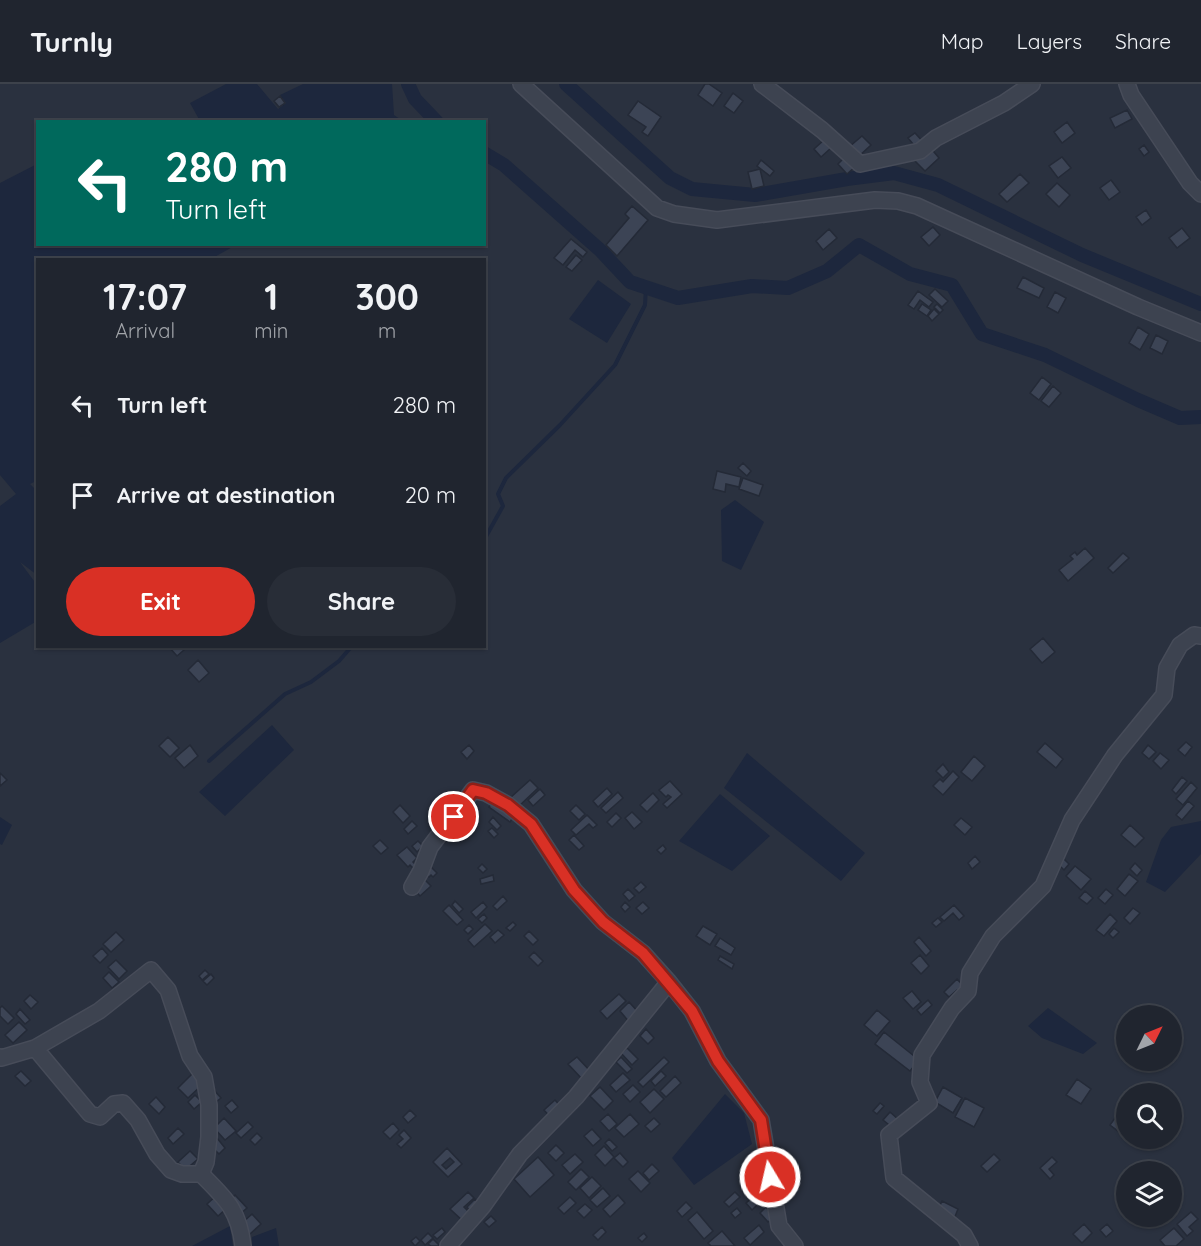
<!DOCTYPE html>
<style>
:root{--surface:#20252f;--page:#282d37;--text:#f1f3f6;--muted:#a2a5aa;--line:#3d424b;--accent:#d93025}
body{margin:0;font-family:Quicksand,sans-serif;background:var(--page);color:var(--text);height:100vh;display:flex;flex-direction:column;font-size:22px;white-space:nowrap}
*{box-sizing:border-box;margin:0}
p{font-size:20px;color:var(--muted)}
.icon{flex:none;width:33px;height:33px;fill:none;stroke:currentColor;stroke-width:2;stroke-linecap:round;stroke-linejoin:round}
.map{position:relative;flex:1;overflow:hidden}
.details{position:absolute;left:36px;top:174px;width:450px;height:390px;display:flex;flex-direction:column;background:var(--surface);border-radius:0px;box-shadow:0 2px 4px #0004,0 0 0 2px var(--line)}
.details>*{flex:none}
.guide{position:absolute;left:36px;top:36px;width:450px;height:126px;border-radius:0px;box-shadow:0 2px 4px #0004,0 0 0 2px var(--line);background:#00695c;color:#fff;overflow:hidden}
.needle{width:39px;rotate:47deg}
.fabs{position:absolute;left:1116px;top:921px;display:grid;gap:12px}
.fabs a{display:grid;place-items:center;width:66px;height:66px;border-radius:50%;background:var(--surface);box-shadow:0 2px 4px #0004,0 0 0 2px var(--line);font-size:30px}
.pin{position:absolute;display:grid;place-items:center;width:51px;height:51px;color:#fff;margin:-26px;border:3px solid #fff;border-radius:50%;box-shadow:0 2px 6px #0007}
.me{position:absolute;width:66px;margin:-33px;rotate:351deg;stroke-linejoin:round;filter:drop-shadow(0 0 4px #0008)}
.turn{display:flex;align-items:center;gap:21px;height:126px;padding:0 30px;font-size:27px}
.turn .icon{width:78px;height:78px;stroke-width:2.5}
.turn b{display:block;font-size:42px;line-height:51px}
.eta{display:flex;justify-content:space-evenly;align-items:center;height:102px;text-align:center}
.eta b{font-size:36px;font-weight:700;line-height:42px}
.button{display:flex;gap:12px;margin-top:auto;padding:12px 30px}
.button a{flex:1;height:69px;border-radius:36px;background:var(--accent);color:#fff;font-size:24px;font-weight:700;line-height:69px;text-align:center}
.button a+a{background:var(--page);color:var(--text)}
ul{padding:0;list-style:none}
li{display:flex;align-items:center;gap:18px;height:90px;padding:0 30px}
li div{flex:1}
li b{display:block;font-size:22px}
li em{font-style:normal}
header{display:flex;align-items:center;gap:36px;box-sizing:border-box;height:84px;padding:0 30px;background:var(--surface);border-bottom:2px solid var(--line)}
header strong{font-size:28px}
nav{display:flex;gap:33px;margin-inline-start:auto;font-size:21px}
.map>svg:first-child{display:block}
</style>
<header>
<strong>Turnly</strong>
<nav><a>Map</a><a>Layers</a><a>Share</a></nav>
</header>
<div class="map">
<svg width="1201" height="1162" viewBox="0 0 1201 1162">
<rect width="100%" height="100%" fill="#2a313f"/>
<!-- water -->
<path fill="#1d273d" d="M226,0h31l21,25 8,-6 -6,-8 23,-11h89l2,31 9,6h-203l-10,-18z
M37,80l1,80 198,1 -25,14 -173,1v220l-8,4 7,7v84l-17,-13 17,23v36l-37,22v-137l16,-12 -16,-19v-292z
M598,196l33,24 -24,39 -38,-24z
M735,416l29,22 -23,48 -19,-9 -1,-51z
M272,641l22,25 -69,66 -26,-24z
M747,669l118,100 -24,28 -117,-93z
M720,710l50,42 -38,35 -53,-30z
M0,733l12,8 -10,20 -2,-1z
M1201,737v33l-36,38 -19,-10 15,-42 10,-13z
M1048,924l49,35 -14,11 -41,-16 -14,-12z
M725,1010l19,19 8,31 -58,41 -22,-27z
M230,1142l3,20h-41z
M276,1144l3,18h-27v-9z"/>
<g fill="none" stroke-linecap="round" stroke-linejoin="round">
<!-- stream -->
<path stroke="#1d273d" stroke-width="4" d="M484,456l19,-34 -5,-12 8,-16 54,-53 55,-60 30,-60 1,-18
M209,677l76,-67 26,-12 28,-21 13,-15"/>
<!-- canal -->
<path stroke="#1d273d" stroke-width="14" d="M408,0l7,15 22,23
M566,0l104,94 22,11 63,6 92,-16 47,-6 44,12 144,70 119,49
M484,69l20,12 96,85 30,32 48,16 74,-12 36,2 39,-17 32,-26 51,29 42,11 30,49 63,21 93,45 42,18 21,-1"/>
</g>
<!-- building -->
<path fill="#3c4455" stroke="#242a37" stroke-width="1.5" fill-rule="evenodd" d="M705,0h4l13,9 -9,13 -15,-11z
M733,9l10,8 -9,12 -10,-7z
M280,12l5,7 -6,4 -5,-6z
M638,17l23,16 -13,19 -6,-4 4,-5 -18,-12z
M1127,26l5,9 -17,9 -5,-10z
M1067,38l8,11 -13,10 -8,-11z
M915,49l10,11 -7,6 -10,-12z
M862,52l9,9 -13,12 -9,-10z
M824,56l7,8 -10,9 -7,-8z
M1144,61l5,7 -5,4 -5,-7z
M929,62l10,12 -14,13 -11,-11z
M846,72l10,10 -9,8 -9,-10z
M1062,73l9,11 -13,10 -9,-12z
M761,76l13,11 -4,5 -13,-10z
M760,85l4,17 -12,3 -4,-17z
M1020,90l9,9 -22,19 -8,-8z
M1111,96l9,12 -11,8 -9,-12z
M1057,99l13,12 -11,12 -13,-13z
M632,122l16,14 -31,36 -11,-11 23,-27 -4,-4z
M1146,126l5,8 -9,7 -6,-8z
M933,143l7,8 -11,11 -8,-9z
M1182,144l8,10 -13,10 -8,-10z
M829,145l8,9 -14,12 -7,-9z
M571,155l16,13 -4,5 -8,-7 -12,15 -9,-7z
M576,171l6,5 -10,11 -6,-4z
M1023,193l21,11 -5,10 -22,-10z
M935,205l13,12 -6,6 -13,-12z
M918,207l15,11 -4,5 -9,-7 -6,9 -6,-4z
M1055,208l11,6 -8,15 -11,-6z
M922,220l9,6 -4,6 -9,-6z
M937,220l6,6 -3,3 -6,-6z
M934,225l5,5 -7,7 -4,-5z
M1138,243l11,7 -9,16 -11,-7z
M1156,251l12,6 -6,13 -12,-6z
M1042,293l9,7 -12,16 -9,-7z
M1053,302l8,7 -12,14 -8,-6z
M743,379l8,8 -4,5 -9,-8z
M717,387l24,6 -2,10 -13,-3 -1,8 -12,-3z
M743,394l20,7 -4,11 -20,-7z
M1085,464l9,10 -26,23 -9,-11 14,-11 -3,-3 5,-4 2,3z
M1123,469l6,5 -16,15 -5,-5z
M1043,554l12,14 -13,11 -12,-14z
M181,562l3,4 -7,6 -8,-9z
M198,576l11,13 -10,9 -11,-12z
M168,653l11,11 -9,9 -11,-11z
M1186,658l6,5 -7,9 -7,-6z
M1045,659l18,16 -7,9 -19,-16z
M190,661l8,11 -14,12 -9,-10z
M469,661l5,6 -7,8 -6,-7z
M1148,661l8,7 -7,7 -7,-6z
M1160,669l9,7 -8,9 -8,-8z
M974,672l11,10 -13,15 -11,-9z
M943,680l6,8 -6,6 -7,-7z
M953,687l6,6 -16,18 -10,-9 7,-7 3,3z
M0,689l7,7 -7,6z
M1182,693l5,4 -11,13 -4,-4z
M530,696l8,8 -20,19 -8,-9z
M670,697l12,13 -15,14 -4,-4 8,-7 -3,-2 -2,2 -7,-7z
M1191,698l6,6 -14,17 -7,-6z
M607,704l5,6 -14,13 -5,-6z
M540,705l5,6 -12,11 -5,-6z
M618,708l5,6 -17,15 -5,-5z
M653,709l6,7 -12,12 -7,-7z
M493,717l21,15 -4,6 -21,-15z
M1188,717l6,5 -12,14 -6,-5z
M400,721l10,11 -7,7 -10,-11z
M576,721l9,9 -6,6 -9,-9z
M632,728l10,10 -8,7 -9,-11z
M616,729l5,5 -9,9 -5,-5z
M587,731l10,10 -4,3 -4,-4 -13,11 -5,-5z
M493,733l8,9 -4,4 -8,-8z
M961,734l11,9 -7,8 -11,-10z
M412,737l5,5 -9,8 -4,-5z
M1130,741l14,13 -9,9 -14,-12z
M492,744l6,6 -4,4 -6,-7z
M574,751l10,11 -5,4 -10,-10z
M380,756l8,8 -7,6 -8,-8z
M418,757l5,5 -6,6 -5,-6z
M663,761l3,4 -5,5 -4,-4z
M407,763l10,11 -4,4 2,2 4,-3 -3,10 -6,-6 -2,2 -11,-12z
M975,772l5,6 -8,7 -4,-6z
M1063,774l6,6 -5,6 -6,-6z
M1135,779l7,7 -5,6 -7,-7z
M482,780l5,5 -4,4 -5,-5z
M429,781l8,8 -4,4 -2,-2 -2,2 -4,-4z
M1075,782l16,13 -10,11 -15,-14z
M1129,790l9,7 -13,15 -8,-7z
M493,791l1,6 -13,3 -1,-5z
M423,794l8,8 -11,10 -7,-8z
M641,798l5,5 -7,6 -5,-5z
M628,805l7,7 -6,5 -6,-7z
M1106,805l7,6 -8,9 -7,-6z
M1085,807l8,7 -6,6 -8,-6z
M503,812l4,5 -10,9 -4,-4z
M455,817l8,8 -4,4 -7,-8z
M483,818l4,5 -11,11 -5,-6z
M625,818l5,5 -5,5 -4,-5z
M643,818l6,6 -7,6 -6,-6z
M449,821l14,15 -6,5 -14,-14z
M954,821l10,11 -5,4 -6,-7 -9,8 -4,-4z
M1133,824l7,5 -10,11 -6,-6z
M484,830l3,4 -5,5 -4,-4z
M1110,830l7,7 -13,15 -8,-6z
M938,834l4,4 -6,5 -4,-4z
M513,838l3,3 -6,6 -4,-3z
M485,840l7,7 -18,16 -6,-7z
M469,841l4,4 -5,5 -4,-4z
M703,842l14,8 -7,11 -14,-9z
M1114,844l5,4 -6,6 -4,-4z
M498,846l6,5 -9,8 -5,-6z
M529,847l9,9 -5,5 -9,-9z
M116,848l8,8 -13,12 -8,-8z
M919,853l12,14 -5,5 -12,-14z
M720,854l15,10 -4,7 -16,-9z
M102,864l6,7 -8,8 -7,-7z
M534,868l9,9 -5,5 -9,-9z
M920,871l9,11 -8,8 -10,-11z
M720,872l14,8 -2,5 -14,-9z
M116,876l11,11 -8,8 -11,-12z
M205,886l4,4 -7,6 -3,-4z
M109,888l10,10 -7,6 -9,-10z
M211,890l3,4 -7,7 -4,-4z
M957,895l10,11 -6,5 -4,-5 -8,7 -5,-5z
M912,907l9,11 -8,7 -10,-11z
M619,910l7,7 -19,18 -7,-8z
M30,911l8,7 -7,7 -7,-8z
M928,916l4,5 -11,10 -4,-5z
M629,918l11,12 -10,9 -10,-12z
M2,922l12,12 -6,6 -8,-8v-8z
M20,925l10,11 -5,4 -9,-10z
M877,926l13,11 -13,15 -13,-11z
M19,938l8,8 -14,13 -8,-8z
M646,945l8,9 -6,6 -8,-8z
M884,948l35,28 -9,11 -35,-27z
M627,964l11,11 -6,6 -11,-12z
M577,973l14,15 -8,8 -15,-16z
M621,973l11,12 -5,4 -11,-11z
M664,973l5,5 -26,25 -5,-5z
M21,987l10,10 -6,5 -10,-10z
M661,987l5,5 -11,10 -4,-5z
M193,989l10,11 -15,14 -10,-10z
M623,989l7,7 -14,12 -6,-7z
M675,992l6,7 -15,14 -6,-6z
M1077,995l14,10 -10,15 -15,-9z
M633,1001l7,7 -10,10 -7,-8z
M600,1003l13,14 -9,9 -14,-14z
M943,1003l19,11 -9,15 -18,-11z
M213,1005l8,9 -5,4 -8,-8z
M654,1005l10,10 -14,14 -10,-11z
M195,1011l7,7 -8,7 -6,-7z
M156,1013l9,10 -6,7 -10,-10z
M965,1014l19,10 -10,19 -19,-10z
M232,1016l6,7 -7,6 -6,-7z
M555,1016l7,8 -11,10 -7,-8z
M880,1019l4,3 -7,8 -4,-3z
M410,1026l6,6 -8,7 -5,-6z
M890,1028l10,9 -7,7 -10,-8z
M608,1030l9,10 -8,7 -9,-10z
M630,1030l9,10 -15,13 -9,-9z
M224,1034l12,13 -11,9 -11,-12z
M654,1034l6,6 -9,8 -6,-6z
M1115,1034l11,8 -4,8 -12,-9z
M248,1038l5,5 -12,11 -5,-5z
M393,1039l6,7 -9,9 -7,-7z
M178,1044l6,6 -11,10 -5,-6z
M592,1045l9,10 -8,7 -9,-10z
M404,1046l7,8 -10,10 -4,-4 6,-5 -4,-4z
M257,1049l5,5 -7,7 -5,-5z
M217,1054l8,10 -6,6 -9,-9z
M609,1055l8,8 -5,4 -7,-8z
M556,1061l8,8 -8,8 -8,-8z
M604,1062l10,11 -9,9 -10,-11z
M447,1064l15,16 -14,13 -15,-15zM450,1074l4,4 -8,7 -4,-4z
M190,1067l8,8 -13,11 -7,-8z
M620,1069l8,9 -5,5 -9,-9z
M575,1070l8,8 -13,12 -8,-9z
M994,1070l6,6 -13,12 -6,-6z
M538,1073l16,18 -24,22 -16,-18z
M1052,1073l5,5 -8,7 5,6 -4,4 -10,-11z
M652,1080l7,7 -10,9 -6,-7z
M581,1085l8,8 -13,13 -8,-8z
M638,1087l12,12 -9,9 -12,-13z
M592,1093l9,9 -12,12 -9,-10z
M762,1098l8,9 -9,9 -8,-9z
M603,1104l7,8 -13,11 -7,-7z
M468,1108l6,6 -10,9 7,7 -8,7 -13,-12z
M735,1108l5,5 -11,10 -5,-5z
M235,1111l12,13 -7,6 -11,-13z
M618,1111l7,8 -15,14 -7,-8z
M216,1112l11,12 -9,8 -11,-12z
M570,1113l6,6 -12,11 -6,-6z
M752,1114l6,6 -6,6 -6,-7z
M475,1115l5,5 -9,8 -4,-5z
M942,1117l16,8 -4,10 -17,-7z
M686,1118l6,6 -10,9 -5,-6z
M585,1120l7,6 -8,8 -7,-7z
M766,1123l8,10 -6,5 -8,-9z
M737,1124l4,5 -6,5 -4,-5z
M697,1128l16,19 -9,8 -16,-19z
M1191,1128l7,7 -9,8 4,4 -6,5 -10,-12z
M252,1130l9,10 -11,10 -9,-10z
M491,1132l5,5 -7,6 -5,-5z
M1084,1140l8,9 -10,10 -9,-9z
M1107,1140l6,7 -7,6 -6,-7z
M759,1141l5,7 -14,13 -6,-7z
M602,1143l4,5 -8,8 -5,-5z
M442,1144l3,4 -8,7 -4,-4z
M1174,1144l10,11 -8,7h-11l-5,-6z
M722,1147l13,15h-24l-3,-3z
M428,1149l5,5 -8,7 -4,-5z
M644,1149l3,4 -5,5 -4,-4z
M416,1153l4,4 -5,5 -4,-5z
M433,1155l7,7h-9l-3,-2z"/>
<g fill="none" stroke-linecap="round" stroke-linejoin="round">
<!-- minor casing -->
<g stroke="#474c59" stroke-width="18">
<path id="minor" d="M521,0l136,124 17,6 43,6 158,-20 23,1 19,5 221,101 63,26
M762,0l60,46 38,34 60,-13 16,-13 68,-35 28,-19
M1127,0l4,11 59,88 11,11
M412,803l9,-16 9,-24 43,-57 13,3 22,12 23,19 43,66 29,32 40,31 26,29
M0,973l1,1 34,-10
M201,1090l5,-12 3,-25v-32l-5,-28 -14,-21 -22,-66 -17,-20 -52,41 -64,37 55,66 10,3 14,-13 9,-1 15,17 19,34 14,16 11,4h19c25,25 38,36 42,72
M448,1162l35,-40 37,-52 56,-57 93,-115 23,29 26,50 43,59 18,106 16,20
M970,1162l-6,-11 -70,-57 -5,-43 40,-32 -9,-21 2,-27 30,-47 16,-17 2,-18 23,-37 50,-50 29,-66 43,-65 49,-60 3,-27 13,-23 14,-10 7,1"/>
</g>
<!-- minor -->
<use href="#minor" stroke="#3d4350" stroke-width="15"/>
</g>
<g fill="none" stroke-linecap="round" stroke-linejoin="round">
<!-- route casing -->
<g stroke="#8d1f18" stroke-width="15">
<path id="route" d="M454,733l19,-27 13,3 22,12 23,19 43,66 29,32 40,31 49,58 26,50 43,59 9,57"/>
</g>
<!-- route -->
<use href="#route" stroke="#d93025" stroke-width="10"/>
</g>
</svg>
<div class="fabs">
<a><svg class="needle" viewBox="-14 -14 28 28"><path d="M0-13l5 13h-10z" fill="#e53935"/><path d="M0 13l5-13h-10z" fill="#a2a5aa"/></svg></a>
<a><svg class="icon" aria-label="search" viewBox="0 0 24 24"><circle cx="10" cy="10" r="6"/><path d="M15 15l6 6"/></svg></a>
<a><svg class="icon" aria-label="layers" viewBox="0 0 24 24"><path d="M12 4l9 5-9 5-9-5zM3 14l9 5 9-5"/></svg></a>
</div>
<div class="pin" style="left:454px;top:733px;background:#d93025"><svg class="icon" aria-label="arrive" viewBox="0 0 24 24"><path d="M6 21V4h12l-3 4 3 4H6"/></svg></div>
<svg class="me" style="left:770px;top:1093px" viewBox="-20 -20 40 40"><circle r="17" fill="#d93025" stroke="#fff" stroke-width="3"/><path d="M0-11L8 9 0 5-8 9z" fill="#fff"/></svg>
<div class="guide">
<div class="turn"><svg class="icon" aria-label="left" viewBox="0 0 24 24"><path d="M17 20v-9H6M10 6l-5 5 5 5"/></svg><div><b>280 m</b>Turn left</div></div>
</div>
<section class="details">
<div class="eta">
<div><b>17:07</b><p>Arrival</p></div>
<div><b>1</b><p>min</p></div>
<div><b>300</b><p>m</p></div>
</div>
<ul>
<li><svg class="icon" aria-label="left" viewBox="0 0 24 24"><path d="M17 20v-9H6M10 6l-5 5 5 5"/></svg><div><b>Turn left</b></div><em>280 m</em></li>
<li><svg class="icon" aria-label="arrive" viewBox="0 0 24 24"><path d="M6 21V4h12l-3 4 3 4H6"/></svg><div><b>Arrive at destination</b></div><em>20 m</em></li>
</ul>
<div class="button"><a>Exit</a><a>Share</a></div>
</section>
</div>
